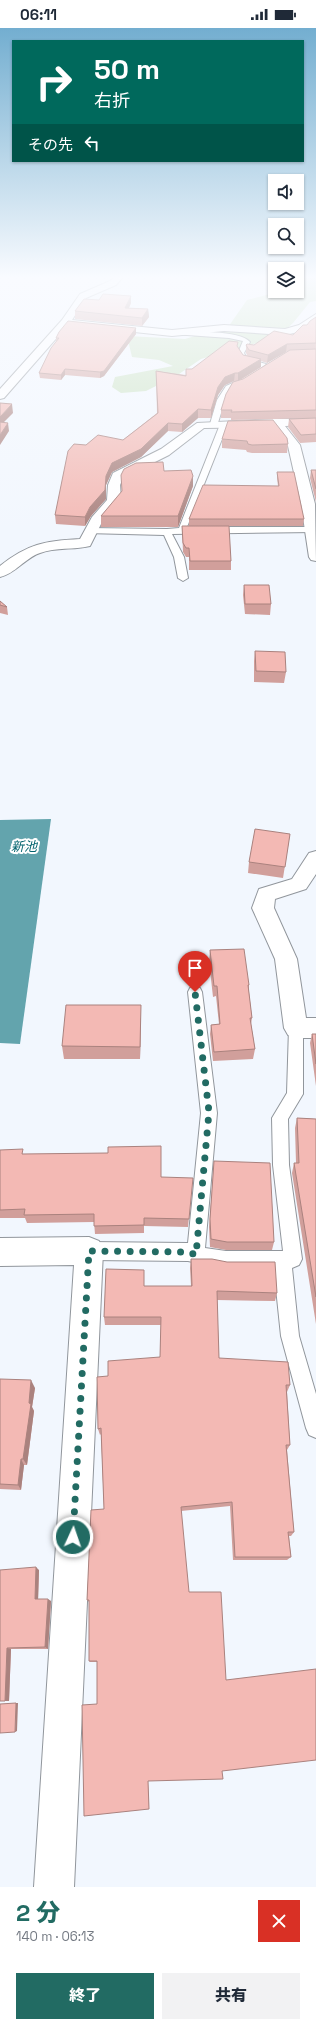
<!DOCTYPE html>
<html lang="ja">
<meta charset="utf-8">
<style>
:root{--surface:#fff;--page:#f2f2f3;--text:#1f2937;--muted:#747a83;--accent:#226b63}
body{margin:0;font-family:"Space Grotesk","Noto Sans JP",sans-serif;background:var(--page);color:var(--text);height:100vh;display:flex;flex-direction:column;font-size:15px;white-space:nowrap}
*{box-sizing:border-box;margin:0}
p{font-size:13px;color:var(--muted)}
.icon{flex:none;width:22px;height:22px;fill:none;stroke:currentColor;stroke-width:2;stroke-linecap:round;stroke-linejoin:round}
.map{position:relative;height:1859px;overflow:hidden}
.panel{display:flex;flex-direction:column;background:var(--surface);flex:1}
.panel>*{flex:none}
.banner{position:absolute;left:12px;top:12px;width:292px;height:122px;border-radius:0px;box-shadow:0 1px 3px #0004;background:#00695c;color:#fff;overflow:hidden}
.controls{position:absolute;left:268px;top:146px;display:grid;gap:8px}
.controls a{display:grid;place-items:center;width:36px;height:36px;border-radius:0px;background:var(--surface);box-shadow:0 1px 3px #0004;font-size:20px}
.pin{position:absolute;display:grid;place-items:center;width:34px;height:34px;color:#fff;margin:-41px -17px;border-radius:50% 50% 50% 0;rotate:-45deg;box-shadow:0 0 4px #0007}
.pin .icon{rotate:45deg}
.me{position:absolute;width:44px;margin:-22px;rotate:3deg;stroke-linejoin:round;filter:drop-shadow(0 0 3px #0008)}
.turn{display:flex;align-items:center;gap:14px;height:84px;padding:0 16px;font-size:18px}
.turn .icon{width:52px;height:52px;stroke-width:2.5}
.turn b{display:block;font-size:28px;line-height:34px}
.then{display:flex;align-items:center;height:38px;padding:0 16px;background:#0003;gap:8px;font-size:15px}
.round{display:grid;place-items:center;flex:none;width:42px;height:42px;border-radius:0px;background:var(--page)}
.summary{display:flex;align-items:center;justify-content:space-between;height:68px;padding:0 16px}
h1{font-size:24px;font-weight:800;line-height:30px;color:var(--accent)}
.button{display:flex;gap:8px;margin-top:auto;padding:8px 16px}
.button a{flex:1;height:46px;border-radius:0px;background:var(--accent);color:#fff;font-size:16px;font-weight:800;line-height:46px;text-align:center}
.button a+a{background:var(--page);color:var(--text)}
.status{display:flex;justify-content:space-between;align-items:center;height:28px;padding:0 20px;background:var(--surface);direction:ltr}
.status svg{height:11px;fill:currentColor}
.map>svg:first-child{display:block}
</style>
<div class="status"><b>06:11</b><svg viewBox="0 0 49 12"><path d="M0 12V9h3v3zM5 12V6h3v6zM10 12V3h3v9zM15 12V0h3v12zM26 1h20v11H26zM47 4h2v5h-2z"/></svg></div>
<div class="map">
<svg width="316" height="1859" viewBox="0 0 316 1859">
<rect width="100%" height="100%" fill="#f2f7fe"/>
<!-- green -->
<path fill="#c9e1c0" d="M297,247h19v26l-6,1 -17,21 -15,14 -77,22 -22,15 -18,5 -5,7 -10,5 -25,2 -9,-6 3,-10 58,-11 -14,-6 -27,-3 -5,-21 58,3 23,-7 18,-2 21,-30 23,-6 5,-4v1h22z"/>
<!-- water -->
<path fill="#63a4ad" d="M51,791l-31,225 -20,-1v-223z"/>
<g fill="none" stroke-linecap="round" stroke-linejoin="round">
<!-- service casing -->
<g stroke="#91969c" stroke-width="2">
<path id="service" d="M175,303c16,1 65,-1 75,11l-6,11 3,6 19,5 -27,20 -8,4 -6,12 -8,26 -7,-2 7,-24 9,-14 9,-4 23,-17 -16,-5 -4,-7 5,-12 -14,-3 -56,-4 -1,-1z
M221,394l7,2 -41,103h125l3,1v4l-143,2 12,23 4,21 -5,3 -5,-3 -4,-21 -10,-22 -78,-2 -1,-2 4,-3 78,1 12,-1z
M195,958l5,2 2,4 15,121 -12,135 21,3h57l-10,-86 -1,-47 15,-25 2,-65 2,-4 5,-2 5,2 2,4v66l-15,25 1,46 13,94 -3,6 -7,3 7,68 17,58v44l-7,-3 -3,-7 -25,-92 -7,-67h-48l-38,-8 -99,-1 -6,-3 -3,-6 3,-6 6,-3 99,1 13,-130 -13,-121 2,-4z"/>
</g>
<!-- minor casing -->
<g stroke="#91969c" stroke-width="2">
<path id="minor" d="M116,247h9l-9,10 -30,13 -14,22 100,10 52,-5 61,4 14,-4 17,-11v8l-14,9 -17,4 -61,-4 -52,5 -104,-11 -64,73 -4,1v-10l62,-69 18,-26 30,-13z
M275,391h41v6l-31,1 15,19 15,59 1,57 -5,-1 -2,-3 -8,-53 -13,-58 -15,-19 -69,1 -35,27 -46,23 -3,7 1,16 -19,21 -12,24c-16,4 -34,1 -50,7 -15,5 -25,21 -40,24v-11c28,-22 44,-25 80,-27l12,-22 15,-17 1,-15 5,-12 48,-24 36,-26z
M316,823v23l-10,15 -31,10 -1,9 23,51 9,59h10v20h-20l-8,-3 -4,-7 -9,-69 -23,-51 7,-19 33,-10 17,-26z
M89,1209l10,4 4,10 -29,636h-40l40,-622 -74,1v-28z"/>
</g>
<!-- service -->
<use href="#service" fill="#fff" fill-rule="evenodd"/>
<!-- minor -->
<use href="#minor" fill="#fff" fill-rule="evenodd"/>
</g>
<!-- wall -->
<path fill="#d19f9b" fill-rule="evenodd" d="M131,268v7l-2,5 19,1 1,8 -7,9 -67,-7v-8l24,-11z
M316,289v101l-85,2v-2h-10v-8l16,-29h-3l-9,4 -7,10 -7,23h-13l-16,14 -14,-1 -27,26 -29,15 -6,13v14l-15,17 -6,10 -29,-2 -1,-9 31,-70 37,-5 34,-27 -1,-42 30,4v-6h6l46,-22 5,8h4l-1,-2v-8h8l39,-10 14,-10zM288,323l-45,28 -4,2 22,-14v-6l6,2 19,-11z
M136,306l-32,42 -4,2 -35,-3 -4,5 -21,-2 -1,-5 17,-31v-4z
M316,390v24l-16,1 -12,-16 1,-8z
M222,411l66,5 -1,9h-35l-5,-1 -1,-2 -24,-2z
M311,442h5v32l-6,-24z
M164,443l29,5v10l-15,41h-77v-11l21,-25z
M277,444l27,47 -1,7h-114v-7l89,-33 -1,-8z
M182,498l49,35v9h-42v-13h-3l-3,-5z
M244,557l27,19 -1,11 -25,-1 -2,-19z
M0,573l7,6 1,8 -8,-2z
M255,623l31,21 -2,11 -30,-1v-21z
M290,806l-7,44 -35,-5 1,-11z
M210,922l39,35v7l3,26 -1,6 4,25 -2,10 -40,2 -3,-27 1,-9 8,-1 -3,-28 -3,1 -4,-36z
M141,990l-1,41h-76l-2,-13z
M312,1006h4v52l-6,-43z
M297,1090l19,1v205l-24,-151 2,-10h2l-1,-35z
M0,1122l161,27 31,9 -4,41 -44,-1v7l-49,1 -1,-12 -67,1 -2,-5h-25z
M214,1133l60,81 -2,8h-46l-16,-3 -1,-20z
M191,1231l86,34 -2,8 -58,-1 2,58 71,27 -3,7 3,53 -3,5 7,82 -3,4h-2l2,21 -4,3h-54l-3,-54 -49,5 -33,270 1,28 -52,-105v-42h-7l-1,-1v-59l-2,-2 17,-91 -3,-75 -1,1 -2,-6 10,-53 52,-19 1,-32h-56l-1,-8 41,-31h46l-1,-18z
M0,1351l35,9 -3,19 2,4 -7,54h-3l-3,25 -21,-1z
M0,1542h39l-1,29 13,2 -3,48h-37l-2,52h-9z"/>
<!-- shaded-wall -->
<path fill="#aa827e" d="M131,268v7l-6,13v-8z
M148,281l1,8 -7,9v-8z
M136,300v6l-32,42 -4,2v-6z
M287,316l-1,8 -19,11 1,-8z
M261,331v8l-23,14v-8z
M65,341v6l-4,5v-5z
M235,345l-1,8 -9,4 -7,10 -7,23v-8l7,-23 7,-10z
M12,376l1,9 -13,13v-9z
M198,381v9l-16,14v-8z
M8,395l1,8 -9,14v-10z
M168,395v8l-27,26 -29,15 -6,13v14l-15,17 -6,10v-9l27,-54z
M193,448v10l-15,41v-11z
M141,977v13l-1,41v-12z
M31,1352l4,8 -3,19 2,4 -7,54 -4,-6z
M21,1431l3,6 -3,25 -3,-5z
M36,1539l3,3 -1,32 -3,-3z
M48,1571l3,2 -3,48 -3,-2z
M7,1620l4,1 -2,52h-4z
M16,1675h2l-1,28 -2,1z"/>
<!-- building -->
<path fill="#f3b9b4" stroke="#aa827e" d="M103,266l28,2 -6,12 23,1 -6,9 -67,-7 9,-12 15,1z
M316,289v26l-29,1 -19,11 -19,-5 -3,-5 1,-1 7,1 20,-14 19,4 10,-10h4l3,-4z
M68,293l68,7 -32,43 -4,1 -35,-3 -4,6 -22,-2 12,-25 8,-10h-3l3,-6z
M229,313l9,1 -1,4 6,9 18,4 -23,14h-3l-10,4 -7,10 -7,23 -13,-1 -16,15 -14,-1 -27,26 -29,14 -6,13 -1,14 -15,17 -5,10 -30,-2 13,-64 6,-7 12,1 12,-10 25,5 35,-27 -2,-42 30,5v-7h6z
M316,321v61l-85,2 1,-2h-11l5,-16 7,-12 10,-3 47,-29z
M0,375l12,1 -12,13z
M316,390v16l-15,1 -12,-16z
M273,392l14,18 1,6 -36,1 -4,-1 -1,-3 -25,-2 6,-18z
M0,394l8,1 -8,12z
M163,434l1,9 27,-1 2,6 -15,40h-77l21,-25 -1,-16 3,-6 12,-6z
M311,442h5v19z
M277,444h17l10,47h-115l14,-34 76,1z
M182,498h47l2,35h-41l-1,-13h-3l-3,-5z
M244,557h25l2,19h-26z
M0,573l7,6 -7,-2z
M255,623l30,1 1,20 -30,-1z
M255,801l35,5 -5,33 -36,-5z
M244,921l5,36h-1l4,33h-2l5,31 -41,3 -3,-27 9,-1 -3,-38h-3l-4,-36z
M66,977h75l-1,42 -78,-1z
M312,1006h4v30z
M297,1090l19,1v178l-22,-134h5z
M161,1118v31l32,1 -4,41 -45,-1v7l-50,1v-12l-70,1 1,-6 -25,1v-60l23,-1 -1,5 86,-1v-6z
M214,1133l56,2 4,79h-47l-16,-3 -1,-20z
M191,1231h21l15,3h48l2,31 -60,-2 2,67 69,4 2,23h-4l4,60h-4l8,87h-6l3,25h-56l-3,-55 -51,5 8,85h32l5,88 90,-11v91l-94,11 1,8 -75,2 1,28 -65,7 -2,-111 15,-1v-43h-8v-61h-2l4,-90 13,-1 -3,-81 -3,1 -1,-52 11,-1v-15l52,-4 1,-40h-57l2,-48 38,1v16h48z
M0,1351l31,1 -2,23 2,1 -8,55h-2l-3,26 -18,-1z
M36,1539l-1,32h13l-3,48 -38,1 -2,53h-5v-131z
M16,1675l-1,29 -15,1v-29z"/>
<!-- sky -->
<linearGradient id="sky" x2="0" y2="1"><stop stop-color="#73aed0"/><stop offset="0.49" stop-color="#f9fbff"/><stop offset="1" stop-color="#f9fbff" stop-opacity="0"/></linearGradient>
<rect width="316" height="508" fill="url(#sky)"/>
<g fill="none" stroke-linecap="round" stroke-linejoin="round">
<!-- route -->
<path stroke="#226b63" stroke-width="7" stroke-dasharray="0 12.6" d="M73,1509l16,-286 99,1 8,3 13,-143 -14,-120"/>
</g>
<g text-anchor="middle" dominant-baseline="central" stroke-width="4" stroke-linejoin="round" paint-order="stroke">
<!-- water labels -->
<g font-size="13" font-style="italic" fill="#02636e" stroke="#fff">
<text x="24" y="818">新池</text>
</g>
</g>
</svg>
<div class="controls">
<a><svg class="icon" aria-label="sound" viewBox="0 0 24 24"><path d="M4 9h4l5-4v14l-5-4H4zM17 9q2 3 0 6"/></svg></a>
<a><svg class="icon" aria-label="search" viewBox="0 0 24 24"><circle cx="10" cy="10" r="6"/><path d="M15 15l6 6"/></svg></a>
<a><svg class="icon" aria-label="layers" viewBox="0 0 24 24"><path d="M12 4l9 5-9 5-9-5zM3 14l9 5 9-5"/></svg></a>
</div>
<div class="pin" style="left:195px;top:964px;background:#d93025"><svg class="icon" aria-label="arrive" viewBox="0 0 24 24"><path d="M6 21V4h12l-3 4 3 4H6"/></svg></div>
<svg class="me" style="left:73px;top:1509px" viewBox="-20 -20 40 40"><circle r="17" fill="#226b63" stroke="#fff" stroke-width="3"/><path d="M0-11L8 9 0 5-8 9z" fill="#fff"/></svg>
<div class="banner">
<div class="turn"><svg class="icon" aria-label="right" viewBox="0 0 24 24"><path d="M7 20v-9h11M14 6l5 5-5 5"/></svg><div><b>50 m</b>右折</div></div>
<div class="then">その先<svg class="icon" aria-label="left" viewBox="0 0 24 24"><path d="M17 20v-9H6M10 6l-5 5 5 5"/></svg></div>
</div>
</div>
<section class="panel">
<div class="summary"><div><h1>2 分</h1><p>140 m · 06:13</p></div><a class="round" style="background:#d93025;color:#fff"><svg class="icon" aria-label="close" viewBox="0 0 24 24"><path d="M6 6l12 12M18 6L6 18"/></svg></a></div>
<div class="button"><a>終了</a><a>共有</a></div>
</section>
